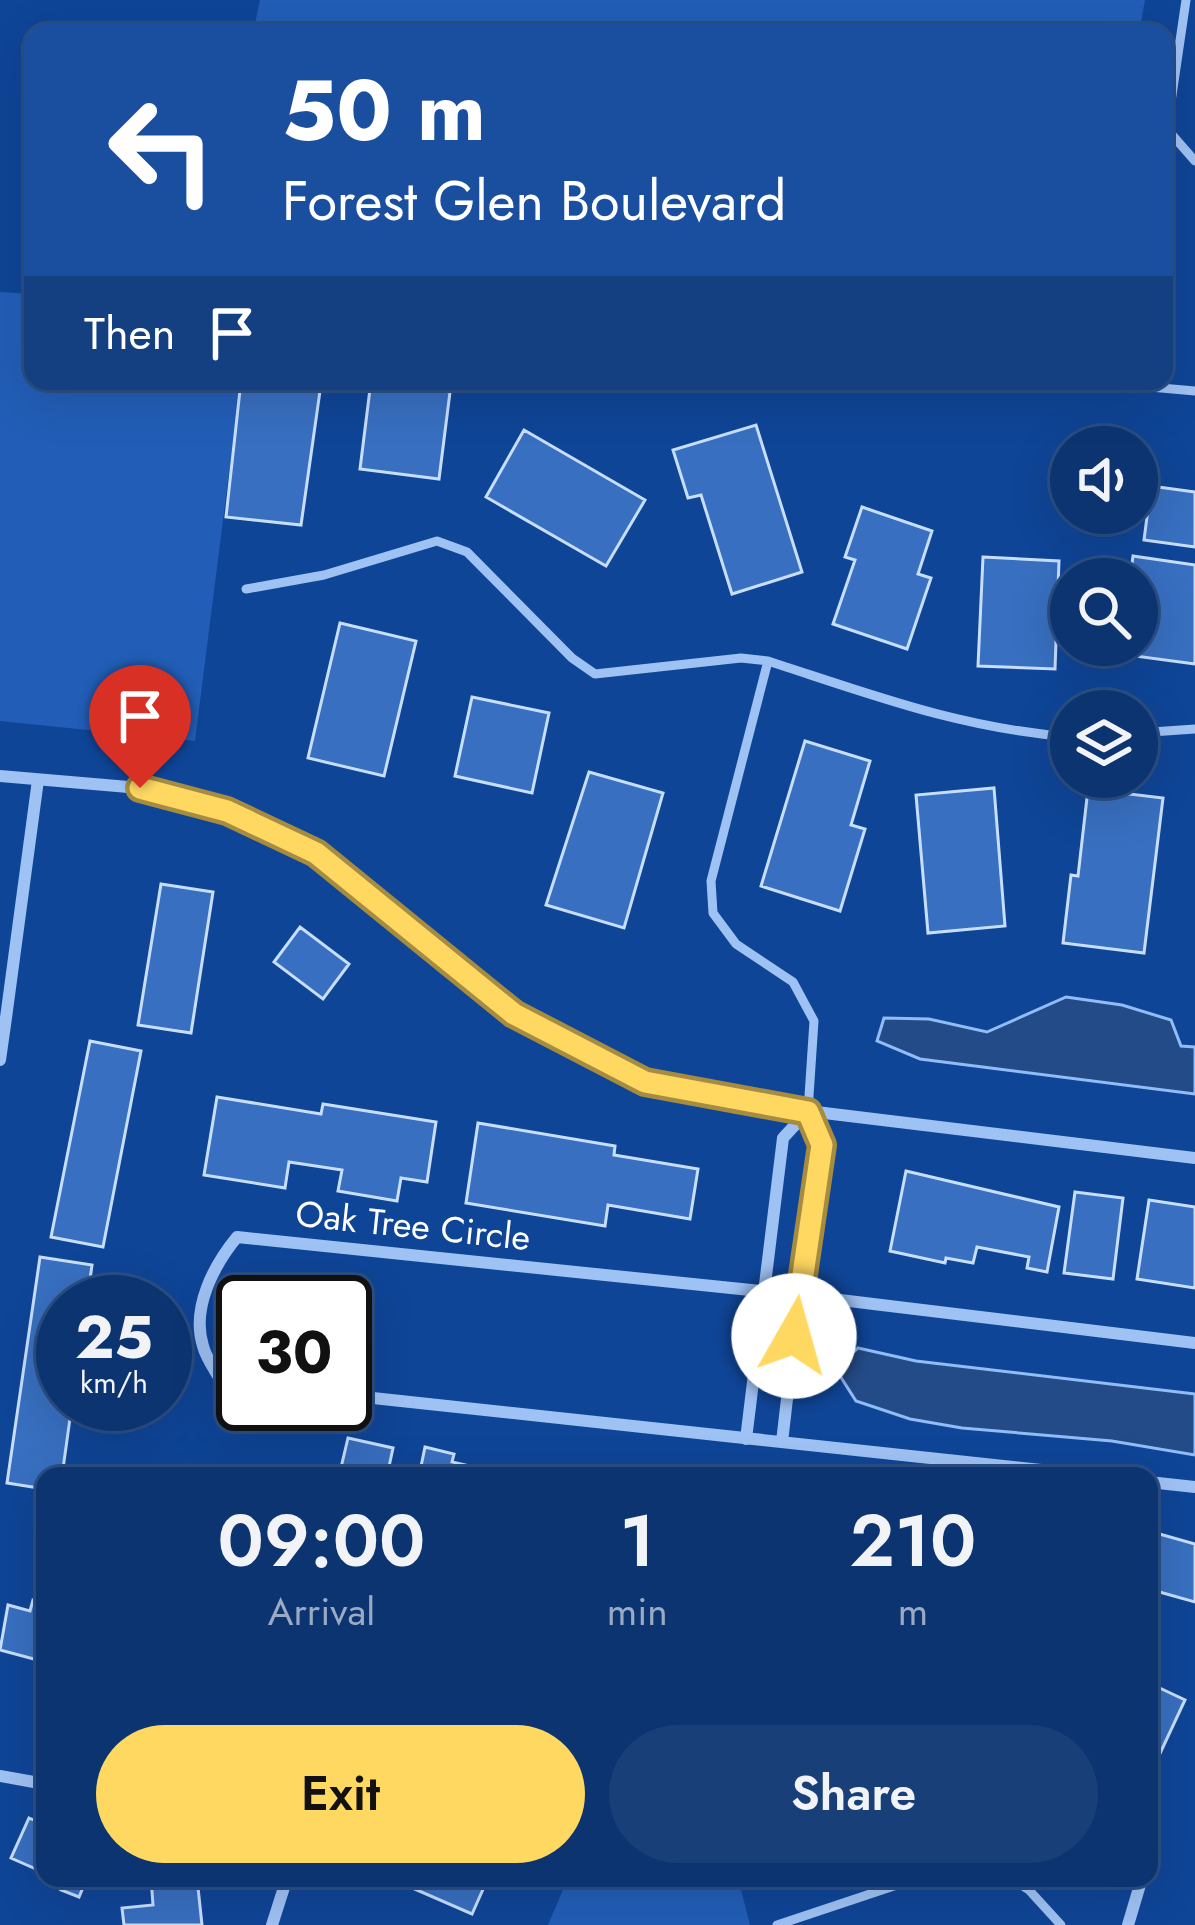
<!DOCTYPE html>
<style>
:root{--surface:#0b3471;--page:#193f79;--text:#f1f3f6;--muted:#9aaac3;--line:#2b4f84;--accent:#ffd862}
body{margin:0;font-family:Jost,sans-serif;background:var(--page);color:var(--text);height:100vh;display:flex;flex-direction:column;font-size:45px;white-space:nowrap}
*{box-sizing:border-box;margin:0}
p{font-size:39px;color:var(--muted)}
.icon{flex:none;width:66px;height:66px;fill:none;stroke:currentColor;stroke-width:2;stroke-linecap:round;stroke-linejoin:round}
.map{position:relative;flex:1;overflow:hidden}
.panel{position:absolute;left:36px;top:1467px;width:1122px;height:420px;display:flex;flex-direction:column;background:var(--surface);border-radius:24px;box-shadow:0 12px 48px #0002,0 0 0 3px var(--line)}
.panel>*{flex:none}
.top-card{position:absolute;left:24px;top:24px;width:1149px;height:366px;border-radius:24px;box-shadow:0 12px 48px #0002,0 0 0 3px var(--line);background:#1a4fa0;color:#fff;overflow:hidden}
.fabs{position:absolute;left:1050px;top:426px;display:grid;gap:24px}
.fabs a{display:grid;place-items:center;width:108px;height:108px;border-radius:50%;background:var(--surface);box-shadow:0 12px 48px #0002,0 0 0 3px var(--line);font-size:60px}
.speed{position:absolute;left:36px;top:1275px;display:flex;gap:24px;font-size:60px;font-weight:700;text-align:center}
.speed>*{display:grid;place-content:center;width:156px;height:156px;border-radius:50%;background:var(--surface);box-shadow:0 12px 48px #0002,0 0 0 3px var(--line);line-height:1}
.speed small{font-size:30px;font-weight:400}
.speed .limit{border:6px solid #111;border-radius:18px;background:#fff;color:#111}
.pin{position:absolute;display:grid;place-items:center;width:102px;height:102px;color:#fff;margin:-123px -51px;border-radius:50% 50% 50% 0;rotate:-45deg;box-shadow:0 0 12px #0007}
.pin .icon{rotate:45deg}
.me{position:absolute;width:132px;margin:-66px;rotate:7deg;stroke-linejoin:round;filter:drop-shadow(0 0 9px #0008)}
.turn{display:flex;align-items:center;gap:42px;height:252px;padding:0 60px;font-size:54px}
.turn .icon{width:156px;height:156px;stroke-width:2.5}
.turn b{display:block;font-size:84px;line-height:102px}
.then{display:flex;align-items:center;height:114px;padding:0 60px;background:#0003;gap:24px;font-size:45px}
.eta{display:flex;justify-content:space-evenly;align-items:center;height:204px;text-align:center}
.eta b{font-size:72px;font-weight:600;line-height:84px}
.primary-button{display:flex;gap:24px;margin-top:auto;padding:24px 60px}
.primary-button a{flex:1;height:138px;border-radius:72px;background:var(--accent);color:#111;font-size:48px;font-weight:600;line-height:138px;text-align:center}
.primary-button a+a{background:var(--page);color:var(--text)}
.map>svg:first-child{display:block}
</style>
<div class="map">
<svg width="1195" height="1925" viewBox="0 0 1195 1925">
<rect width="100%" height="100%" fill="#0f4597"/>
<!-- green -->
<path fill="#225eb7" d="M260,0h885l-6,33h-886z
M0,292l33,2v87h212l-5,5 -45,355 -195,-20z
M568,1878h170l12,47h-202z"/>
<!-- water -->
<path fill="#234b88" stroke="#90bcf8" stroke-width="3" d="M1066,997l56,8 49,15 10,26 14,1v47l-275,-35 -43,-18 7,-23 45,1 58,13z
M858,1348l58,13 279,33v61l-83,-14 -150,-13 -52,-9 -54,-18 -21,-33z"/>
<!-- building -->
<path fill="#386fc0" stroke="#c7defe" stroke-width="3" d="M241,381l79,10 -19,134 -75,-8z
M371,381l79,11 -11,87 -79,-10z
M756,425l46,147 -70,22 -31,-99 -13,3 -15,-48z
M524,430l121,70 -39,66 -120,-69z
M1151,486l44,6v55l-51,-7z
M862,507l70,24 -14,43 13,4 -24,71 -74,-25 22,-64 -10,-3z
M1133,556l62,9v99l-75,-10 1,-9h16v-66h-7z
M983,557l76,4 -4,108 -77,-3z
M340,623l76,18 -32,135 -76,-18z
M472,697l77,16 -17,80 -77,-17z
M805,741l65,20 -19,64 14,4 -25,82 -79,-25z
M589,772l74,21 -39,135 -78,-23z
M994,788l11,138 -77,7 -12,-138z
M1088,789l75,9 -19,155 -81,-10 8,-68 7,1z
M161,884l52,8 -22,141 -53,-8z
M300,927l49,37 -26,35 -49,-37z
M90,1041l51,10 -38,196 -52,-10z
M217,1097l104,17 2,-10 113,18 -9,60 -26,-4 -4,23 -59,-10 4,-21 -53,-8 -4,26 -81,-13z
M478,1123l137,23 -1,9 84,14 -8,50 -82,-14 -3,21 -139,-23z
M906,1171l153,36 -12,65 -20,-4 2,-11 -52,-10 -4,16 -27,-5 -1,5 -55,-12z
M1075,1192l48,6 -10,81 -49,-6z
M1149,1200l46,7v81l-58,-9z
M40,1257l52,8 -5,37h-24v102h9l-10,72h-17v13l-38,-6z
M348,1438l45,10 -6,28h-48z
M425,1447l29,7 -2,8 61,14h-94z
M1149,1531l46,13v58l-46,-13z
M33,1600l12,3v59l-45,-12 8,-45 22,6z
M1149,1683l36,17 -36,77z
M29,1818l16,7v48l-34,-15z
M58,1878h29l-8,19 -18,-7 4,-9z
M151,1878h46l5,47h-78l-2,-17 31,-3z
M406,1878h67l-2,3 13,6 -12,27 -69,-30z"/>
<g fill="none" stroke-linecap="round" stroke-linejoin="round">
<!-- lane -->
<path stroke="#9fc2f4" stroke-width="9" d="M1186,0l-19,129 28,32
M1083,381l112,10
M246,589l78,-14 113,-34 30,11 105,106 23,16 146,-16 27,3c105,34 191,67 303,76
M768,661l-57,220 2,32 23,31 57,38 21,39 -6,90
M1137,733l58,-4
M1011,1878l18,12 32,35
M777,1925l141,-47"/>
<!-- street -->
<path stroke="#9fc2f4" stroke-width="12" d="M0,776l140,12 88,23 88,42 198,161 131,67 163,30 387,47
M5,1025l33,-245
M0,1060l5,-35h-4
M243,1383l-22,-2c-6,-11 -15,-23 -18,-35 -12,-38 11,-81 34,-109l562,58 396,48
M345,1395l752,81
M746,1439l37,-301 25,-27 14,34 -23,150 -17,147
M1149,1482l46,5
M0,1776l45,8
M272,1925l15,-47
M1128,1925l14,-47"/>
</g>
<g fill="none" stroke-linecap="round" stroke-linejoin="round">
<!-- route casing -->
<g stroke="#a68c40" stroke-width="30">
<path id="route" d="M140,788l87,23 89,42 198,161 131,68 163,30 14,33 -28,191"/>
</g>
<!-- route -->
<use href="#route" stroke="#ffd862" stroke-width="21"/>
</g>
<g text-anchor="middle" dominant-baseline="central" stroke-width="9" stroke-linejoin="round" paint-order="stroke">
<!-- street labels -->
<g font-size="36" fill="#fff" stroke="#0f4597">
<text transform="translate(413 1225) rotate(6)">Oak Tree Circle</text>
</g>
</g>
</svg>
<div class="fabs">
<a><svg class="icon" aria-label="sound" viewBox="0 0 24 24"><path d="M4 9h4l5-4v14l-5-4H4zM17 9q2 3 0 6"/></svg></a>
<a><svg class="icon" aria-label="search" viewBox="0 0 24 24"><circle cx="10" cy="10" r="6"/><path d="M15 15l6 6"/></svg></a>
<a><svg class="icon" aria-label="layers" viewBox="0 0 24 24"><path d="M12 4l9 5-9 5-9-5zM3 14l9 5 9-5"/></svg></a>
</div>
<div class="speed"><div>25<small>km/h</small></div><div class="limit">30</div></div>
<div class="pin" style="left:140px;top:788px;background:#d93025"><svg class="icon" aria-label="arrive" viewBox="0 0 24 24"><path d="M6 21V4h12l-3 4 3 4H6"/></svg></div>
<svg class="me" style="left:794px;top:1336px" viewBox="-20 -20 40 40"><circle r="19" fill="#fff"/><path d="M0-13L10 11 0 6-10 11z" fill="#ffd862"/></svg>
<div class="top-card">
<div class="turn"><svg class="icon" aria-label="left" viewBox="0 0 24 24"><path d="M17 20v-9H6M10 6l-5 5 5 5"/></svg><div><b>50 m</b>Forest Glen Boulevard</div></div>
<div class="then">Then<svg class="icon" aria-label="arrive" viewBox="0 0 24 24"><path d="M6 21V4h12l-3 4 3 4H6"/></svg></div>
</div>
<section class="panel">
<div class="eta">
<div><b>09:00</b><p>Arrival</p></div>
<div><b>1</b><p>min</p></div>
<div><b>210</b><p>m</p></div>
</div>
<div class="primary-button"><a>Exit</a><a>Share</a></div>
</section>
</div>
